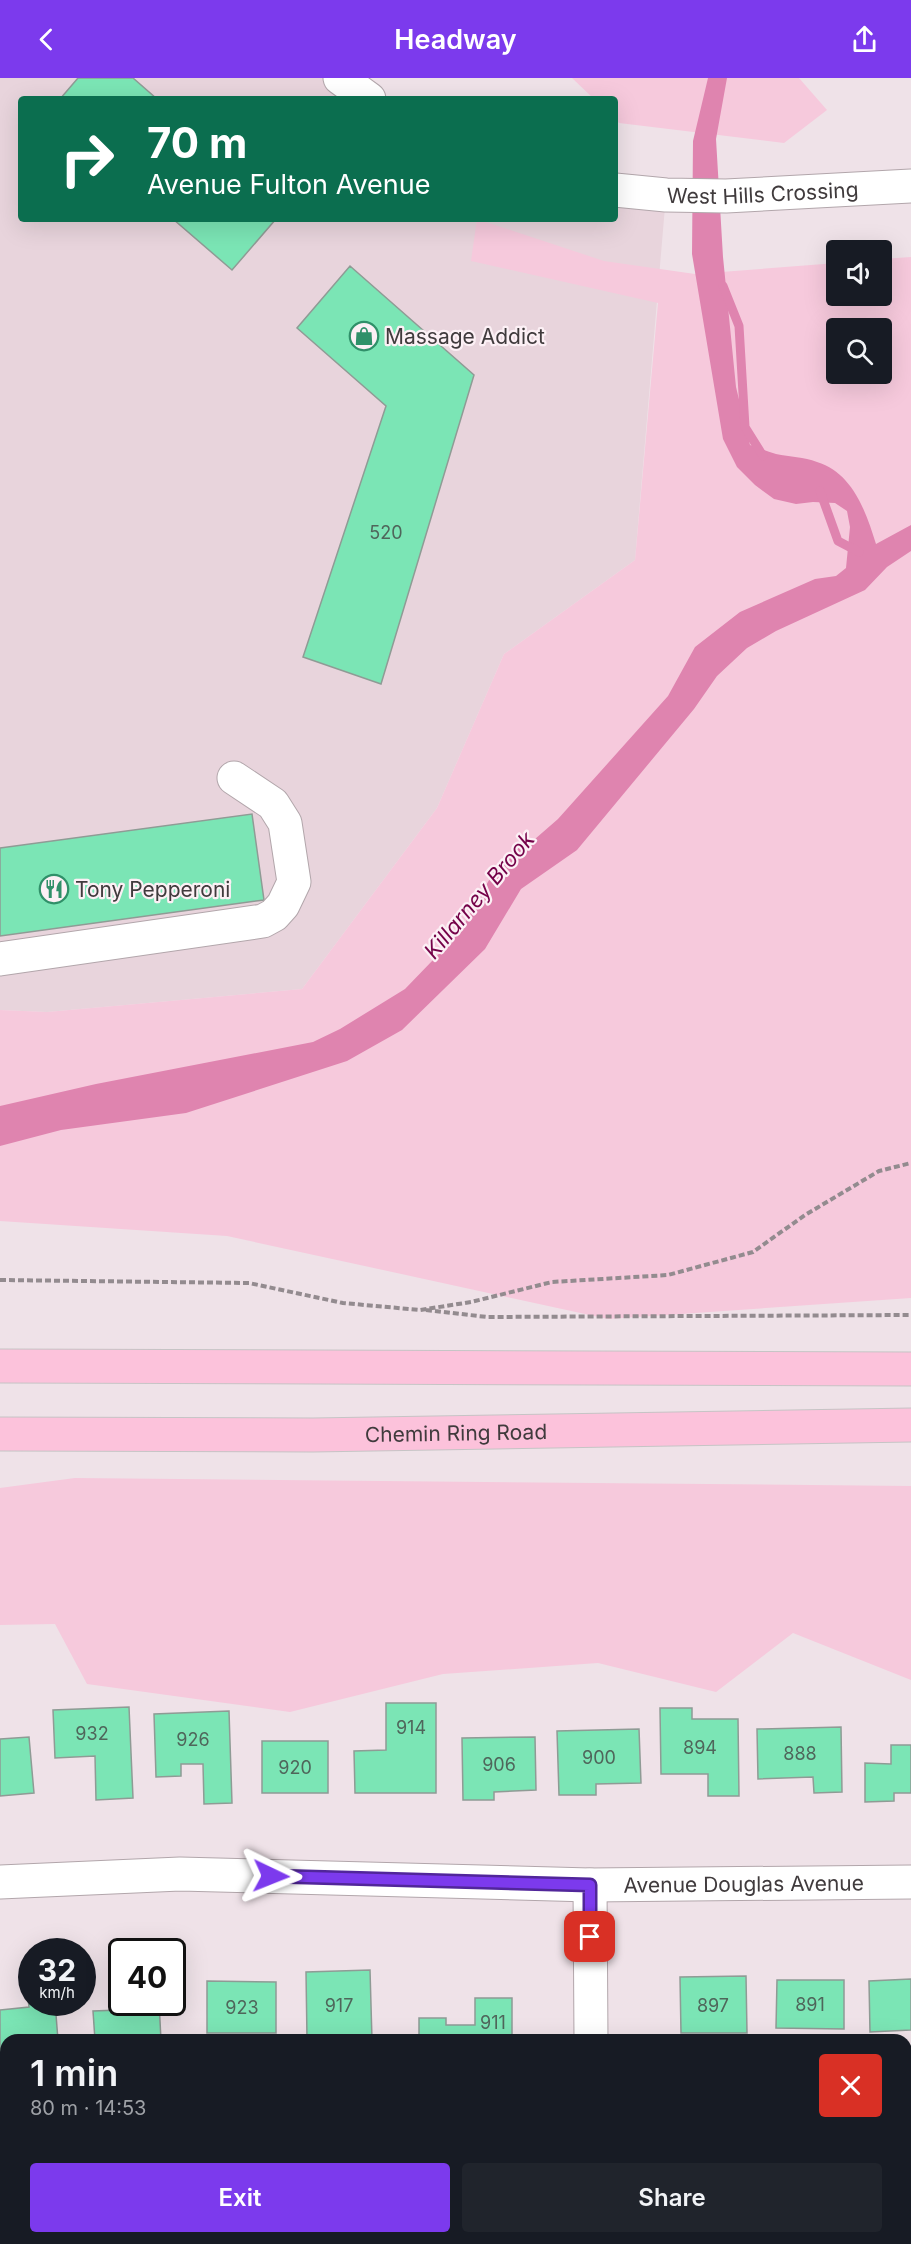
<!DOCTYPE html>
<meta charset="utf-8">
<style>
:root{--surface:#171b24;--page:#20242c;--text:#f1f3f6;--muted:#9ea1a6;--accent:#7c3aed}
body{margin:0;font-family:Inter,sans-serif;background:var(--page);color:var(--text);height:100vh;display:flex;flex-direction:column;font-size:22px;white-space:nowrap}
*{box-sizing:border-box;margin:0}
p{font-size:20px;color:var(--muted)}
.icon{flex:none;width:33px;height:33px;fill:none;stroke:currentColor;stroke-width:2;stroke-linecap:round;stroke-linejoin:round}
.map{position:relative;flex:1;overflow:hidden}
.side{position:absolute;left:0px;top:1956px;width:912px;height:210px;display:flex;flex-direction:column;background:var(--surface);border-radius:18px 18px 0 0;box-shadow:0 6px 24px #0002}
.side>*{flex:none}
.top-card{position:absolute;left:18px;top:18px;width:600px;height:126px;border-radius:6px;box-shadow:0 6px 24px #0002;background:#0b6e4f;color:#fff;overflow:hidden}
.controls{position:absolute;left:826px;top:162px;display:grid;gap:12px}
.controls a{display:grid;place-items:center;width:66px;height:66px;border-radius:6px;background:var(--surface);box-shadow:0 6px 24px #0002;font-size:30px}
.speed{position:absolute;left:18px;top:1860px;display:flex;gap:12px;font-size:30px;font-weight:700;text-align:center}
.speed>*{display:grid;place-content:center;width:78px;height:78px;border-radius:50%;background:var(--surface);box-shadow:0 6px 24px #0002;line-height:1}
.speed small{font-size:15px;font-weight:400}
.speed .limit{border:3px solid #111;border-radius:9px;background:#fff;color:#111}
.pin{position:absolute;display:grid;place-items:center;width:51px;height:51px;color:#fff;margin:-26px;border-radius:12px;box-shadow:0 3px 9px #0006}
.me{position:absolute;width:66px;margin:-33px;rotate:92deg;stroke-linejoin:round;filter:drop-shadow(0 0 4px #0008)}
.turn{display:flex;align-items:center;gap:21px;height:126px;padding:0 30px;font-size:27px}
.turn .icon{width:78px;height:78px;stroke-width:2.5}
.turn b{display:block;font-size:42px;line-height:51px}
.round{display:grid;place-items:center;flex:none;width:63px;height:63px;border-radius:6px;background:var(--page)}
.overview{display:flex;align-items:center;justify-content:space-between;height:102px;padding:0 30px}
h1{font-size:36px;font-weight:600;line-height:45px}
.action{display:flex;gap:12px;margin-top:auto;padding:12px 30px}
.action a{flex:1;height:69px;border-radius:6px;background:var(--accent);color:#fff;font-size:24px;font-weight:600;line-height:69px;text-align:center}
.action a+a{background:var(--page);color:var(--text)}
header{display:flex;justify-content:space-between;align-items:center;height:78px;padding:0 30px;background:var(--accent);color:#fff;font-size:27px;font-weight:600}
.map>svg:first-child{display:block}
</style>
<header><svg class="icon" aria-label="back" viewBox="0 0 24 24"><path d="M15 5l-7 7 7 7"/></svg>Headway<svg class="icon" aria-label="share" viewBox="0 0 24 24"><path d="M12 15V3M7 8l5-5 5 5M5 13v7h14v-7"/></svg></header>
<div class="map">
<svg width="911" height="2166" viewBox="0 0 911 2166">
<rect width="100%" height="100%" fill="#efe2e8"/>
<!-- built -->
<path fill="#e8d4dc" d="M0,0h340l29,21h-348v120h594v-29l51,5 -31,365 -131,94 -67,154 -135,181 -255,23 -47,-2z"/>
<!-- green -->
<path fill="#f6c9dc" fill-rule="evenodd" d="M572,0h227l28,32 -43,33 -165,-20 -4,-4v-20h-21z
M477,141l127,42 91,13 142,-11v33h45v-37l29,-2v1041l-303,21 -381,-83 -227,-15v-211l47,2 255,-23 135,-181 67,-154 131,-94 23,-257 -187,-42zM837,250h45v46h-45z
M75,1400l836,8v194l-118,-47 -77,59 -118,-29 -155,11 -153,38 -203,-28 -32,-60 -55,1v-137z"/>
<!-- water -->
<path fill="#df84af" d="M708,0h19l-11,61 7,118 13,130 14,58c9,3 17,6 26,9 14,3 28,3 41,8 36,11 49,50 59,82l35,-19v26l-24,16 -22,23 -89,41 -29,17 -30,28 -23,33 -117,141 -56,39 -36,60 -83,81 -55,31 -161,52 -125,17 -61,16v-40l96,-22 217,-42 27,-13 65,-40 55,-57 38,-68 15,-13 22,-12 23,-20 110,-123 27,-49 45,-35 75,-33 21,-3 10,-8 4,-41 -3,-16 -12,-8 -22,-1 -17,2 -22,-5 -19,-14 -18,-18 -14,-28 -31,-185 1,-113z"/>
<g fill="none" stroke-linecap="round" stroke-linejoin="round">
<!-- stream -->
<path stroke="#df84af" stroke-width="9" d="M723,208l16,40 6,101 18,29
M820,413l18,50 21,11"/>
</g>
<!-- building -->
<path fill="#7be5b5" stroke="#8f9b95" stroke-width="1.5" d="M78,0h55l24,21h-97z
M173,141h103l-44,51z
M350,188l124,109 -93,309 -78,-27 83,-251 -89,-78z
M252,736l12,86 -264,36v-88z
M386,1625h50v90h-81l-1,-42 32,-1z
M129,1629l4,91 -37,2 -1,-44 -40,2 -2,-48z
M660,1630h32v11h46l1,77h-31v-22h-47z
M229,1633l3,92 -28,1 -1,-40h-22v12l-25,1 -2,-63z
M841,1649l1,65 -28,1 -1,-16 -55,2 -1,-50z
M639,1651l2,54 -45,1v11h-37l-2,-64z
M29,1659l5,56 -34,3v-57z
M535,1659l1,53 -42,2v8h-31l-1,-62z
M262,1663h66v52h-66z
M891,1667h20v48h-17v8l-29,1v-39l26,1z
M370,1892l2,70h-27v-3l-38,1 -1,-66z
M746,1898l1,57h-66l-1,-56z
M117,1900h5v24h37l2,38h-66l-2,-29 26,-1z
M911,1901v51l-41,2 -1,-51z
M777,1902h67v49l-68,-1z
M207,1903l69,1v51h-69z
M32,1911v13h23l3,38h-52v25h-6v-55l29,-3 -2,-17z
M475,1920h37v42h-93v-22h27v7h29z
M677,2160h44v6h-44z"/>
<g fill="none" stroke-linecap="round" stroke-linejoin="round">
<!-- minor casing -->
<g stroke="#b2a6ab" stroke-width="35">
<g id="minor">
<path d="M340,0l29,21"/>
<path id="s1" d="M615,112l51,5 60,1 185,-10"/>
<path d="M0,881l263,-38 11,-6 9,-10 11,-23 -9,-59 -12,-19 -39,-26"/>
<path id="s2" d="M0,1804l180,-8 410,11 321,-3"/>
<path d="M590,1807l1,155"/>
<path d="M591,2166l1,-6"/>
</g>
</g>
<!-- highway casing -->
<g stroke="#c6c4c5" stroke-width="35">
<g id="highway">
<path d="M0,1288l911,3"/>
<path id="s3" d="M0,1356l313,1 598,-10"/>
</g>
</g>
<!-- path -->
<path stroke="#938b8f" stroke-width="4" stroke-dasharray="6 3" stroke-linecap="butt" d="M0,1202l249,3 94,20 77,7 51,-8 81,-20 116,-7 85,-23 52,-37 74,-44 32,-8
M426,1232l61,7 424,-2"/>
<!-- minor -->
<use href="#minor" stroke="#fff" stroke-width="33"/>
<!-- highway -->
<use href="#highway" stroke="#fcc2db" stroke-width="33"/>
</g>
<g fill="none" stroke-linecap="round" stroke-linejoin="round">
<!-- route casing -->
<g stroke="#51269a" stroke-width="15">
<path id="route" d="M271,1798l319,9v52"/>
</g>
<!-- route -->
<use href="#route" stroke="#7c3aed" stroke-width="10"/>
</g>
<!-- icons -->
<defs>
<g id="shop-ring" transform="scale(1.5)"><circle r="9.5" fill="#fcf0f5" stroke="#309069" stroke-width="1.5"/><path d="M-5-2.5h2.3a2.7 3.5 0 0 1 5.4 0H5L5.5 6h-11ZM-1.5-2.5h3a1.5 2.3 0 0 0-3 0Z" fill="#309069"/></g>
<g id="restaurant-ring" transform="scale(1.5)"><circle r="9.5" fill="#fcf0f5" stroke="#309069" stroke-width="1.5"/><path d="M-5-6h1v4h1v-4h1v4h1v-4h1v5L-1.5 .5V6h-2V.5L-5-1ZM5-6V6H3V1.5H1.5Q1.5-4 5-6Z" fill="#309069"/></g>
</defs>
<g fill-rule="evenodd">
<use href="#shop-ring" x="364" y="258"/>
<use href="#restaurant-ring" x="54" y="811"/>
</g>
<g text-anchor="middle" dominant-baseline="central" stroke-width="4.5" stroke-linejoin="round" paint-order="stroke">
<!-- number labels -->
<g font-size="18" fill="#4f665b">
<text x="386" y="454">520</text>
<text x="411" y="1649">914</text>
<text x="92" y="1655">932</text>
<text x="193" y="1661">926</text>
<text x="700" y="1669">894</text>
<text x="800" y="1675">888</text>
<text x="599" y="1679">900</text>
<text x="499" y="1686">906</text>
<text x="295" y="1689">920</text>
<text x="810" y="1926">891</text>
<text x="339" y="1927">917</text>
<text x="713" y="1927">897</text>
<text x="242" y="1929">923</text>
<text x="493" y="1944">911</text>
</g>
<!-- street labels -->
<g font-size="21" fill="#403b3d" stroke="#fcf0f5">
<text stroke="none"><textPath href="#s1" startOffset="148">West Hills Crossing</textPath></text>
<text stroke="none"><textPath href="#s3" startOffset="456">Chemin Ring Road</textPath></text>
<text stroke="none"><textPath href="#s2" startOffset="744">Avenue Douglas Avenue</textPath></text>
</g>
<!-- poi labels -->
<g font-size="21" fill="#403b3d" stroke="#fcf0f5" text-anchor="start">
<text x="385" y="258">Massage Addict</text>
<text x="75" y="811">Tony Pepperoni</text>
</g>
<!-- water labels -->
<g font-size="22" font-style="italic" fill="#740249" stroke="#fcf0f5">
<text transform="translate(479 817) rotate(-50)">Killarney Brook</text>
</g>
</g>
</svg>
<div class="controls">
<a><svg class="icon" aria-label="sound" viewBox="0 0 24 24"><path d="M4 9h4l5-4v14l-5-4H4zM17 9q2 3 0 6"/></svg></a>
<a><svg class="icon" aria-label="search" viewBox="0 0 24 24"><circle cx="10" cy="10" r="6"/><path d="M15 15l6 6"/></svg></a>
</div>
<div class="speed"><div>32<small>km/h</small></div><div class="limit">40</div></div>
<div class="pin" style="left:590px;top:1859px;background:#d93025"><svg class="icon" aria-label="arrive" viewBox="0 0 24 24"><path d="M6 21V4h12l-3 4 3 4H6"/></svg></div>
<svg class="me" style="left:271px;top:1798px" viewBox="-20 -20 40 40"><path d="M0-17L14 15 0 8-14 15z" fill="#7c3aed" stroke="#fff" stroke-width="4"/></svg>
<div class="top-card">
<div class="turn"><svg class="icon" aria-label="right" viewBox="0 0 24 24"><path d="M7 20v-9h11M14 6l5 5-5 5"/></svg><div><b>70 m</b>Avenue Fulton Avenue</div></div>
</div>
<section class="side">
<div class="overview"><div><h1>1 min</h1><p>80 m · 14:53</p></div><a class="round" style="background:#d93025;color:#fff"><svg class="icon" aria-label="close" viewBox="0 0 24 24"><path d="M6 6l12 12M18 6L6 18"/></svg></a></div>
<div class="action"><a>Exit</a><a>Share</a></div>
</section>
</div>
